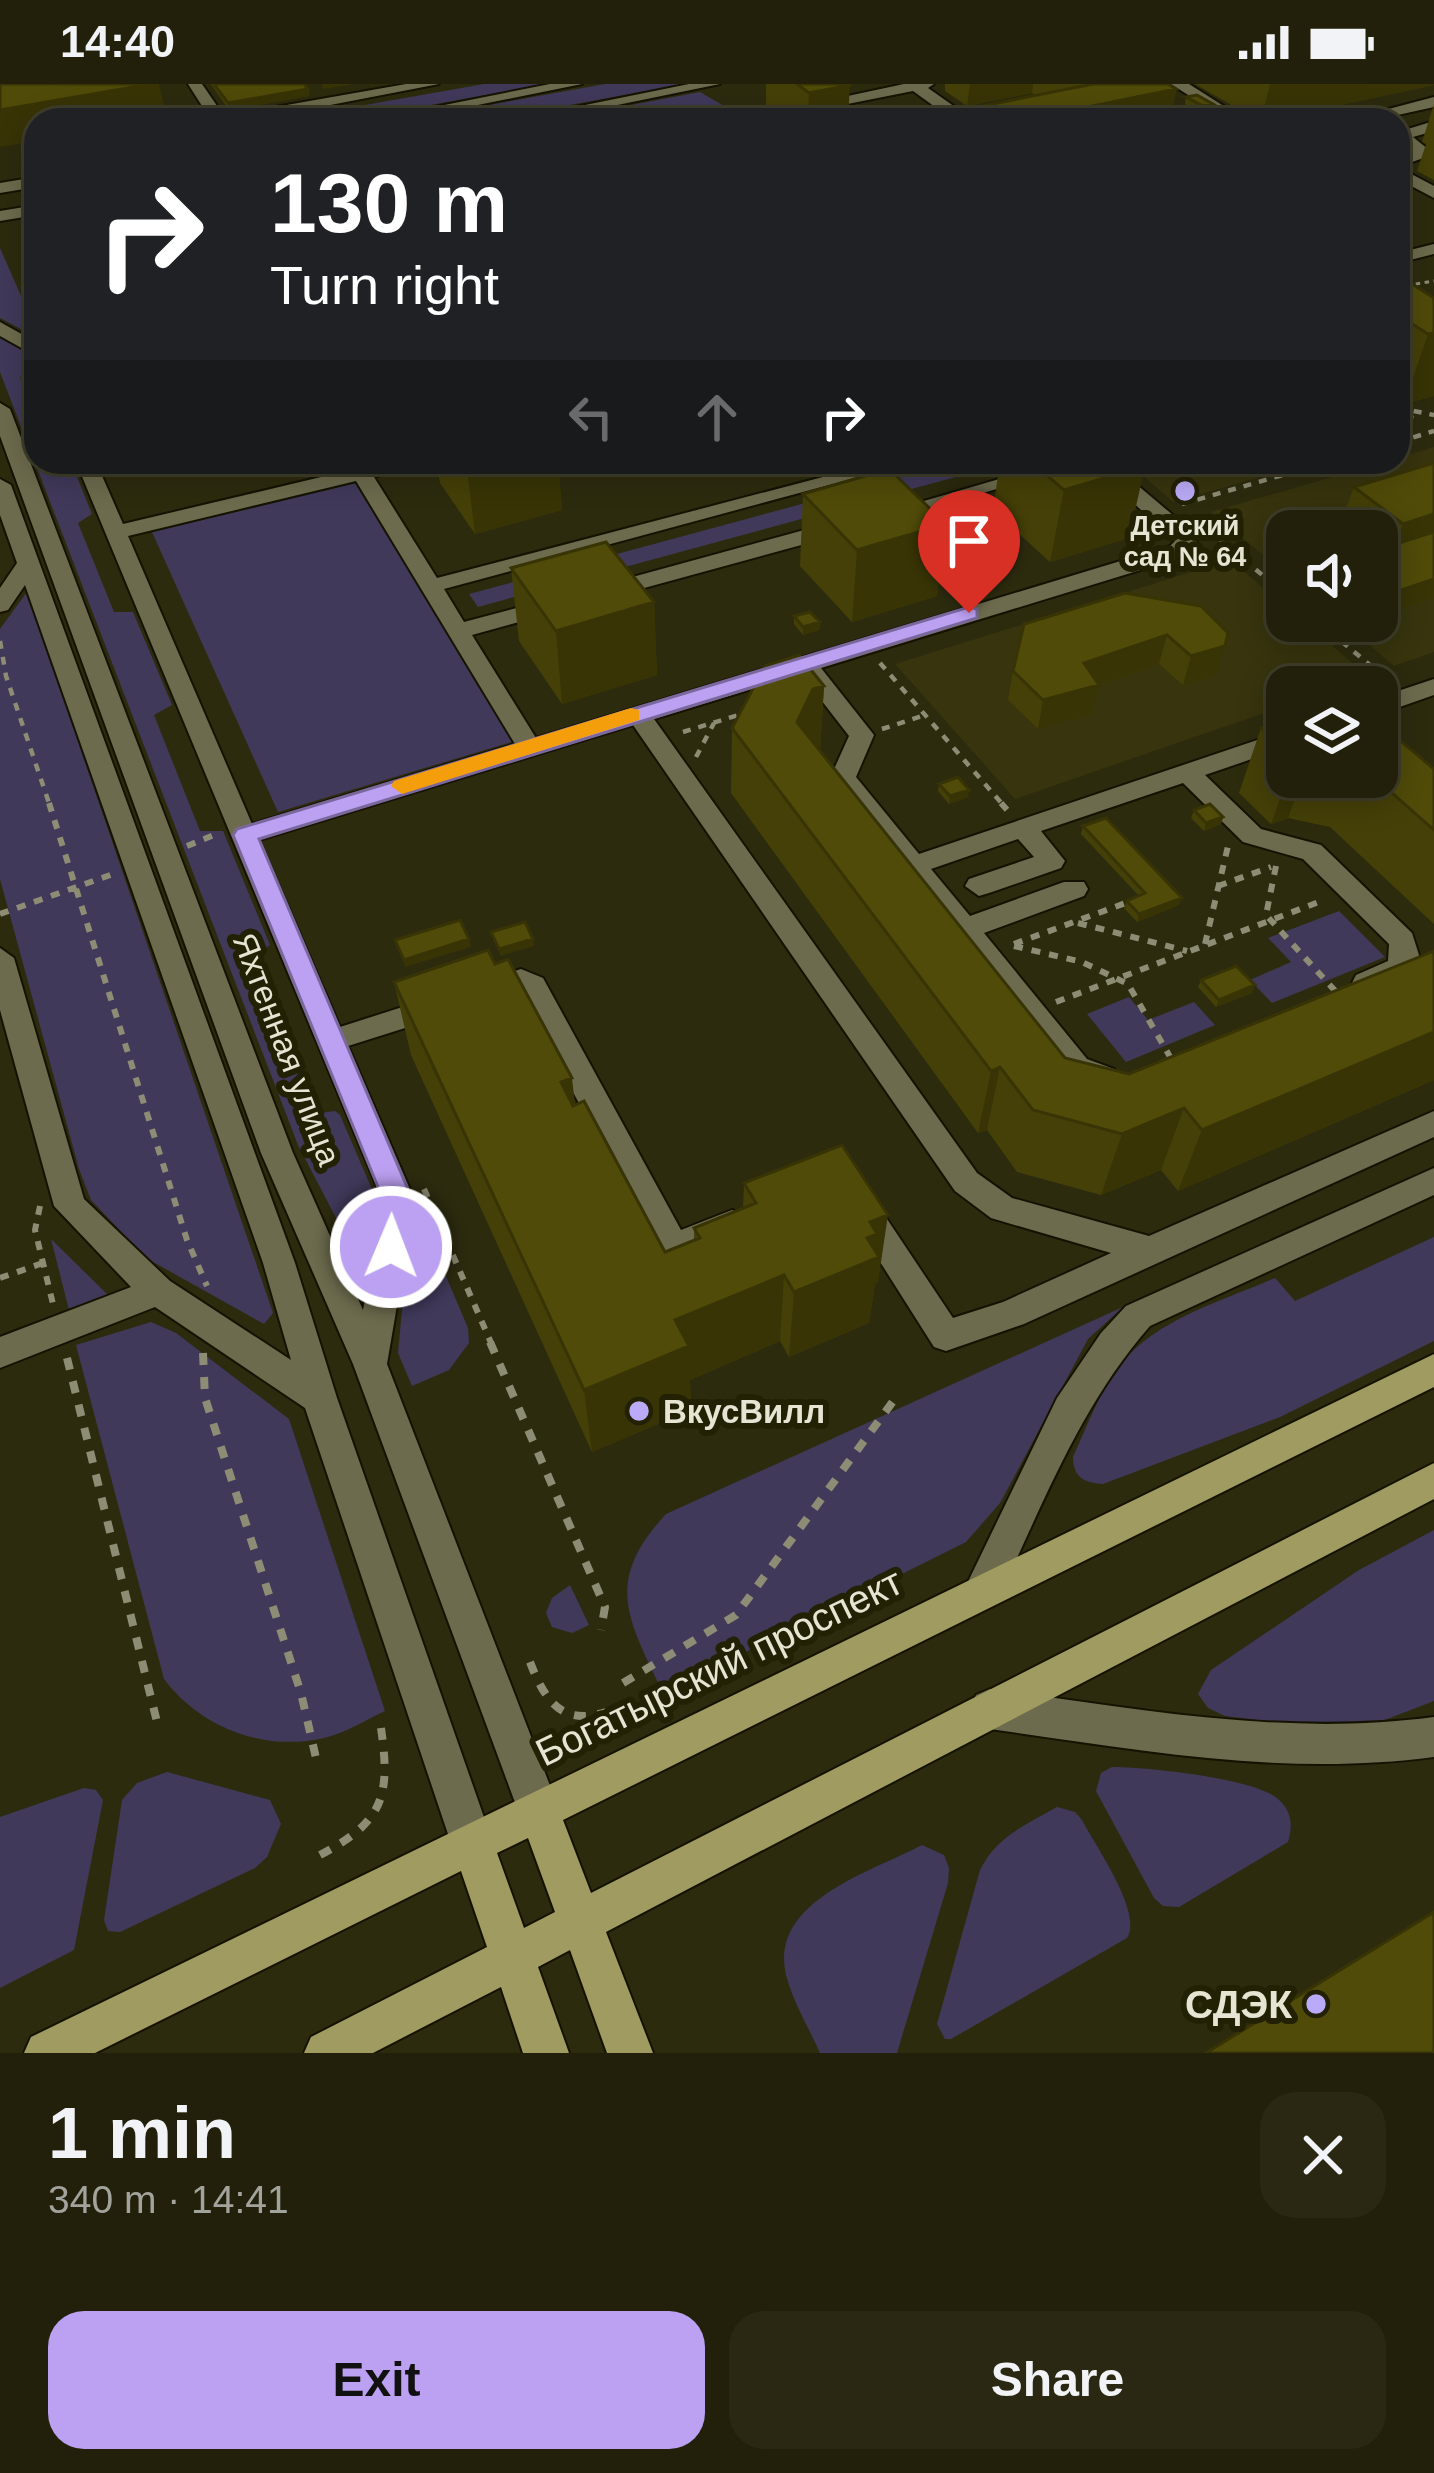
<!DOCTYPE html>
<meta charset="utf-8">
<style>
:root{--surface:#22200a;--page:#2a2813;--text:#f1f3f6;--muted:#a2a39c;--line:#3f3e2b;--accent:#bca0f2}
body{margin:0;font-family:Helvetica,sans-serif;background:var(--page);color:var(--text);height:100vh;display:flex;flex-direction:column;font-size:45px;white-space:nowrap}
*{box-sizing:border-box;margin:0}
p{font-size:39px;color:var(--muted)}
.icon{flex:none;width:66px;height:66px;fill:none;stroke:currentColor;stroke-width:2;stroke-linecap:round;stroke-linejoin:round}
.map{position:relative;height:1969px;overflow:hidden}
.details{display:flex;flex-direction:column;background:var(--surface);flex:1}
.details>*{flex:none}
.hud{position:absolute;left:24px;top:24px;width:1386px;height:366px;border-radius:36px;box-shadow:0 6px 30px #0003,0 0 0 3px var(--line);background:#202124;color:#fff;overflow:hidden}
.fabs{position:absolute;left:1266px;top:426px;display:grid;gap:24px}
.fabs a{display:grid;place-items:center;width:132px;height:132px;border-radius:24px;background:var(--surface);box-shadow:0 6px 30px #0003,0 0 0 3px var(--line);font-size:60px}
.pin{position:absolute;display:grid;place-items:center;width:102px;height:102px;color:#fff;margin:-123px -51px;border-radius:50% 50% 50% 0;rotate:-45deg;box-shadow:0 0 12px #0007}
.pin .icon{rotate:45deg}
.me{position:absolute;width:132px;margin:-66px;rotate:1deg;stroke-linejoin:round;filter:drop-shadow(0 0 9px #0008)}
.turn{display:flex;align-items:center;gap:42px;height:252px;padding:0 48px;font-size:54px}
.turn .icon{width:156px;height:156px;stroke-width:2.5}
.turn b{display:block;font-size:84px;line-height:102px}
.lanes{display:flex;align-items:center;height:114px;padding:0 48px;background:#0003;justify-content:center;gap:60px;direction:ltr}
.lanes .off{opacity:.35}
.round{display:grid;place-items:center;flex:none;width:126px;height:126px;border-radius:36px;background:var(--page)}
.summary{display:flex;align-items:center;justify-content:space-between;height:204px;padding:0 48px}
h1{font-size:72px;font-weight:700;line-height:90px}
.cta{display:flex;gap:24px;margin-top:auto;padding:24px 48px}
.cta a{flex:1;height:138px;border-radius:36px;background:var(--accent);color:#111;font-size:48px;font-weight:700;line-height:138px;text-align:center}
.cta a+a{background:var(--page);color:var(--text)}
.status{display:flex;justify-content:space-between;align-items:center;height:84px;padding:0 60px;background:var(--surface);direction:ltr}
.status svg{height:33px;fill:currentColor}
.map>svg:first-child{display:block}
</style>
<div class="status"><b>14:40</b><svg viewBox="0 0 49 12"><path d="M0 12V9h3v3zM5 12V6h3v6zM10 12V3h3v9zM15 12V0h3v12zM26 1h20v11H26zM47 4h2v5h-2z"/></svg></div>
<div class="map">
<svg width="1434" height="1969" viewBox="0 0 1434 1969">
<rect width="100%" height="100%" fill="#2d2b0e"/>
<!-- built -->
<path fill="#37340e" d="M1434,363v205l-40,14 -53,-45h36v-90h-90v44l-76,-63 173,-50h14v-4z
M1127,378h185l-139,40z
M1230,476l57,48v13h16l66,56 -30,10h-52v18l-272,94 -120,-135z"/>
<!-- green -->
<path fill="#40395a" d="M484,0h63l-200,36h-67z
M605,0h79l-196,36h-82z
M700,8l29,17 -56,11h-39l-8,-7v-7z
M0,164l36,82v7l-36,-19z
M0,250l23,16 11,20 -14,7 16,41v44h35l21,52 -14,9 36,89h19l39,93 -18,10 46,116h23l47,114 -20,13 64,156 21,-3 5,4 34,79 -4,67 -10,3 -62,-119 -298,-773z
M957,378l50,1 -529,144 -9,-13z
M359,398l159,258 -240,72 -126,-280z
M27,508l246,721 -9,11 -118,-66 -55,-58 -12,-31 -79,-290v-250z
M1339,827l46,46 -113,46 -22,-23 41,-18 -23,-24z
M1129,913l19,23 46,-18 21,23 -89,37 -39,-48z
M407,1101l61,143 1,15 -20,27 -37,16 -14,-33 10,-108z
M1434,1153v104l-154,76 -177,67c-19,-1 -30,-7 -30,-27 14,-30 26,-65 47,-92 36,-46 103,-64 155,-87l20,23z
M51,1155l58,57 -39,18z
M1123,1223l-35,32 -88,164 -34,39 -303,151c-35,-74 -60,-111 3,-179z
M151,1238l25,11 113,86 96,292c-19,9 -40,22 -61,27 -61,14 -124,-11 -160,-59l-88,-334z
M1434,1446v171l-57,22 -71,3 -81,-10 -17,-8 -10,-14 13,-24 148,-100z
M570,1501l19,40 -17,8 -20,-6 -6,-14 6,-15z
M1112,1683c33,0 143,11 166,32 14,12 15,27 10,43l-109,65 -16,-1 -9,-8 -58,-107 5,-18z
M167,1688l103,28 11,24 -14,33 -12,11 -135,64 -12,-1 -4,-11 18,-120 15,-17z
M84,1704l12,2 7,10 -29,150 -74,38v-171z
M1057,1723l18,5 7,8c14,27 61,93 45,118l-176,101h-6l-8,-15 43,-154c16,-33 45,-45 77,-63z
M922,1761l22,10 5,13 -1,15 -51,170h-77c-11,-25 -27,-51 -34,-78 -17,-74 85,-103 136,-130z"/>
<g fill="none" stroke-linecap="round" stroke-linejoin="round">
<!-- minor casing -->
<g stroke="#151300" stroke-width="4">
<path id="minor" d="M188,0h14l22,32 182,-32h33l-186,36h-42z
M550,0h32l-179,36h-34z
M689,0h31l-176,36h-33z
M904,0h30l-6,4 37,26 64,-13 28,19h-18l-13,-9 -73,9 -40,-29 -146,29h-32z
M1171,0h18l52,33 -14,3z
M1434,13v10l-59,13h-28z
M1434,37v10l-21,6 16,13v6l-31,11v-10l13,-5 -13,-11v-9z
M1398,83l36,19v12l-36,-19z
M36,93v10l-36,6v-10z
M36,121v10l-36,6v-10z
M1434,160v10l-36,9v-10z
M0,238l36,20v14l-36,-20z
M0,319l10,6 283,744 70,157 12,-63 2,-60 -301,-725h20l27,62 261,-62h36l-46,15 63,101 443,-116h34l-470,127 20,33 87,-23 11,7 -3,5 -87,24 64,103 634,-192 5,-5 -4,-4 -83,-75h22l77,65 10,15 -11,14 -365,112 53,67 -18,42 63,77 368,-124v17l-82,28 56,54 60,16 91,88 7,22 -9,20 -44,19 -10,-3 -4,-8 4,-8 32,-14 1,-17 -86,-85 -60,-17 -60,-59 -142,48 24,30 -4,7 -72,25 -10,3 -14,-10 4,-7 65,-22 -16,-18 -87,30 39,47 94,-34h20l4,7 -4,7 -100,37 103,126 27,10 4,8 -4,8c-17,6 -33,-4 -49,-10l-231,-291 -4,-6 19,-42 -48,-62 -147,45 323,454 35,25 137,38 285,-125v26l-410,187 -78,27 -12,-4 -83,-131 -5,-9 5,-9 11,-4 11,4 80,120 50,-16 108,-49 -120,-35 -36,-27 -322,-466 -374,115 81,187 181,-58 22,9 138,252 51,-20 11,4 5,10 -5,10c-22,9 -57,31 -81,23l-143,-265 -171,54 61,141 -2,60 -20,117 172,445 -6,15 -15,6 -15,-6 -170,-460 -92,-211 -261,-717zM356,397l159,263 -263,80 -124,-288z
M1033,378h22l7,8 -175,51 -11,-6 161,-47z
M0,395l11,6 284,778 42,135 156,445 -6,15 -15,6 -15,-6 -6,-15 -146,-435 -150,-101 -155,61v-31l131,-50 -77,-81 -54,-196v-62l14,10 70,241 86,82 121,79 -28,-97 -238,-678 -17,25 -8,2v-24l17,-25 -17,-48z
M841,436l8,2v10l-245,67 -11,-7 3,-5z
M1434,595v16l-57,20v-17z
M1434,1084v27l-284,131c-71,81 -108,181 -154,277l-13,6 -13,-6 -6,-13 93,-192 44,-65 25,-27z
M990,1605c149,20 294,48 444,28v40c-150,20 -295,-7 -444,-28l-14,-6 -6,-14 6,-14z"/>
</g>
<!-- major casing -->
<g stroke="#151300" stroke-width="4">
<path id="major" d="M1434,1270v33l-871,433 28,73 843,-430v36l-828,433 47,121h-46l-37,-103 -32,17 31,86h-46l-22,-66 -128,66h-69l7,-16 176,-90 -26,-76 -366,182h-71l7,-16zM528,1754l27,74 -31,16 -27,-75z"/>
</g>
<!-- path-far3 -->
<path stroke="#8d8c75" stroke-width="3" stroke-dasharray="4.5 4.5" stroke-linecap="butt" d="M892,36l-4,-3 18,-3 7,5
M1398,203l36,-6"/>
<!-- path-far2 -->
<path stroke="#8d8c75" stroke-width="4.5" stroke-dasharray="8 8" stroke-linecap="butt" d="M1398,324l36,7
M1407,355l5,-26
M1398,358l36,-11
M1182,420l146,-42
M1207,444l80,68
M1196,482l41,-13
M1317,537l71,59
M0,557l6,35 44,130
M880,579l124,143
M882,645l43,-14
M683,648l62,-19
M696,673l18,-34"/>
<!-- path-far1 -->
<path stroke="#8d8c75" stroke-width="6" stroke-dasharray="9 9" stroke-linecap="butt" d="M49,719l138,437 20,46
M1001,719l8,9
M187,762l27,-11
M1276,782l-10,49 72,79
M1218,802l53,-19
M0,830l113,-40
M1078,839l109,28
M1014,860l117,-43
M1205,860l23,-98
M1014,862l68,16 46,22 45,78
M1056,918l268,-102
M424,1105l68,156
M40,1122l-5,24 18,74
M0,1194l43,-15"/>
<!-- path -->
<path stroke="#8d8c75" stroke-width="8" stroke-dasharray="12 12" stroke-linecap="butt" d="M490,1258l115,265 -4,23
M203,1269l2,45 96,295 15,65
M67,1274l92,372
M530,1578c22,58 45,65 101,41
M623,1599l113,-68 161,-219
M320,1771c63,-33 71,-58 61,-127"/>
<!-- minor -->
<use href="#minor" fill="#6d6b4d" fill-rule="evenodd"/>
<!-- major -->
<use href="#major" fill="#9f9b61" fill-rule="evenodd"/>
</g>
<!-- wall -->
<path fill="#454008" d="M211,0h93l4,5 1,7 -80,14z
M766,0h83l-1,36h-82z
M945,0h223l8,5 -6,31h-258l123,-25 -3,-2 -65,13 -22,-15z
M1195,0h239v1l-164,35h-13z
M1186,13l26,13 -11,3 -16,-9z
M1434,20v76l-17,-9 9,-27 -4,-2z
M36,109v44l-13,-42z
M1398,191l36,23v98l-30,8 -6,-4z
M436,378h122l4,48 -87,24 -35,-51z
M1000,378h139l-10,76 -79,24 -57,-52z
M1434,379v135l-57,19v-67l17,-5 -48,-37 8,-21z
M803,410l143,30 -9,72 -85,26 -52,-56z
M511,484l143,34 3,73 -95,29 -43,-63z
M1125,509l100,53 -9,29 -33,10 -24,-21 -60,21 -7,29 -54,15 -30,-29 5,-29z
M794,532l26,6 -1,8 -16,5 -9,-11z
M824,602l-4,65 245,307 64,16 305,-123v129l-256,111 -17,-21 -60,25 -84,-23 -30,-42 -9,3 -247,-340 1,-65z
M1287,635v58h90l57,-8v155l-104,-97 -42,-9 -17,6 -32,-31 22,-65z
M939,700l29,13 -19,7 -11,-13z
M1194,726l29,7 -2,7 -17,7 -13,-13z
M1083,742l96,79 -42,17 -13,-14 3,-7 12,-5 -58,-62z
M1201,896l51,13 -36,14 -18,-20z
M394,898l181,123 90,147 29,-12v-12l49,-20 1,-25 134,99 -3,2 -6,39 -80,34 -9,-16 -90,39 1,30 -99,42 -181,-397z"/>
<!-- shaded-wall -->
<path fill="#383406" d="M151,0h8l8,34 -14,2h-117v21l-36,6v-37z
M322,0h32l-31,5z
M970,0h63l-1,9 -65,13z
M1270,0h164v1l-164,35h-9z
M850,1l-2,35h-40l1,-27z
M308,5l1,7 -80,14 -1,-7z
M1176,5l-6,31h-146z
M1213,20l-1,6 -11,3 2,-7z
M1434,249v63l-30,8 24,-70z
M301,378h31l-41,10 -2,-7z
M466,378h92l4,48 -87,24z
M1145,382l-16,72 -79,24 14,-72z
M1434,430v19l-39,12 8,-21z
M946,440l-9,72 -85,26 5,-72z
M1434,495v19l-57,19v-11l4,-9z
M654,518l3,73 -95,29 -6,-73z
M820,538l-1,8 -16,5v-8z
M1167,551l-8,29 -60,21 -7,29 -54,15 5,-29 41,-37z
M1225,562l-9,29 -33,10 8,-29z
M824,602l-4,66 -23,-30 16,-33z
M1288,693h15l-15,41 -17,6z
M969,706l-1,7 -19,7 1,-8z
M1223,733l-2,7 -17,7 2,-8z
M1182,814l-3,7 -42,17 2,-8z
M469,855l2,8 -66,20 -1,-7z
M533,855l1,7 -34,10 -1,-7z
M1255,901l-3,8 -36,14 3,-7z
M1434,948v48l-256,111 24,-61z
M1000,983l-13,63 -9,3 13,-62z
M572,994l8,71 -19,-67z
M1184,1024l-23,62 -60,25 21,-61z
M888,1131l-10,67 -3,2 -6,39 -80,34 5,-65 76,-70z
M784,1191l-4,66 -90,39 1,30 -99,42 -8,-62 91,-70z"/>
<!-- building -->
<path fill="#504b09" stroke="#383406" stroke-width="3" d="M0,0h151l-151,26z
M214,0h90l4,5 -80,14z
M797,0h52l1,1 -41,8z
M1093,0h75l8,5 -152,31h-112z
M1197,11l16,9 -10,2 -17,-9z
M895,26l13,10h-47l-3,-2z
M36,109v30l-13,-28z
M1398,191l36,23v35l-6,1 -30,-19z
M1031,378h108l6,4 -81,24z
M1434,379v51l-31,10 -49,-37z
M889,385l57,55 -89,26 -54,-56z
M1434,448v47l-53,18 -4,-3v-44z
M606,458l48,60 -98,29 -45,-63z
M1125,509l76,13 27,27 -3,13 -34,10 -24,-21 -83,28 15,22 -56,15 -30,-29 11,-47z
M810,528l10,10 -17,5 -9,-11z
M799,571l25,31 -11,3 -16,33 268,336 64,16 305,-123v81l-232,98 -18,-22 -62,26 -89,-24 -33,-43 -9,4 -259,-343 33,-62z
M1287,635v33l-26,-24z
M1377,645l13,3 44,37v61l-60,-53h3z
M958,693l11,13 -19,6 -11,-12z
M1210,720l13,13 -17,6 -12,-13z
M1106,734l76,80 -43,16 -12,-13 18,-8 -62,-67z
M460,836l9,19 -65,21 -9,-20z
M525,838l8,17 -34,10 -8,-17z
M488,866l7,14 13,-5 64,119 -11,4 12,24 11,-5 81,151 35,-14 -6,-10 62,-25 -12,-20 98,-38 46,70 -18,7 7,12 -10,4 12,19 -85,35 -10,-17 -109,45 14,26 -105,44 -190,-408z
M1236,882l19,19 -36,15 -18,-20z
M1434,1828v141h-228z"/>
<!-- route -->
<path fill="#bca0f2" stroke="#7a689d" stroke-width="3" d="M969,523l8,2v9l-718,221 148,348 -1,60 -4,9 -11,3 -10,-3 -5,-9 2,-60 -145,-352 4,-6z"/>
<!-- slow -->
<path fill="#f59e0b" d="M631,624l8,2v10l-237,74 -11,-8 3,-5z"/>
<!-- markers -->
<g fill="#baaaf7" stroke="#232104" stroke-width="4.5">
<circle cx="1185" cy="407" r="12"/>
<circle cx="639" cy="1327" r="12"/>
<circle cx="1316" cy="1920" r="12"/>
</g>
<g text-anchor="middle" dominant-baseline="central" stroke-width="12" stroke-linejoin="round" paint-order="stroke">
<!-- far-poi labels -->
<g font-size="27" font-weight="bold" fill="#e6e5d4" stroke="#232104">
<text x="1185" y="442">Детский<tspan x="1185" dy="31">сад № 64</tspan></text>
</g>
<!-- street labels -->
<g font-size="33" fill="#e6e5d4" stroke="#232104">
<text transform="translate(287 965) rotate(69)">Яхтенная улица</text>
</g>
<!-- poi labels -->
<g font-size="33" font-weight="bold" fill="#e6e5d4" stroke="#232104" text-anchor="start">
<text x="663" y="1327">ВкусВилл</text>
</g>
<!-- near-street labels -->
<g font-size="39" fill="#e6e5d4" stroke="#232104">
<text transform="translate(719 1583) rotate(-26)">Богатырский проспект</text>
</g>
<!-- near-poi labels -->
<g font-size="39" font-weight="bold" fill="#e6e5d4" stroke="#232104" text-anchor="end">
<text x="1292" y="1920">СДЭК</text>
</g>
</g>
</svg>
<div class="fabs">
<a><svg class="icon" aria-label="sound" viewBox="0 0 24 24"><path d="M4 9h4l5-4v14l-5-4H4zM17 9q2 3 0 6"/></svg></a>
<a><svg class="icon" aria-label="layers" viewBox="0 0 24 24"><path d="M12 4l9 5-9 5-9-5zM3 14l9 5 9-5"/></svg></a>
</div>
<div class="pin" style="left:969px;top:529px;background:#d93025"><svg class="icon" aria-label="arrive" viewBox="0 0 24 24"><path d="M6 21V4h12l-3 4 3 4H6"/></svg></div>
<svg class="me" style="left:391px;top:1163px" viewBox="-20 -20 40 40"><circle r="17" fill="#bca0f2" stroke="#fff" stroke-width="3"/><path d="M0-11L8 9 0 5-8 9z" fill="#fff"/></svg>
<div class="hud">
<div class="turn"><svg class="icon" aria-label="right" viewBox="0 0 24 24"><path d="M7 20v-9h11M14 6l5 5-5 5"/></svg><div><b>130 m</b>Turn right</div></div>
<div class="lanes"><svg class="icon off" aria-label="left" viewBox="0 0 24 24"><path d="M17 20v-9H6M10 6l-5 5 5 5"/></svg><svg class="icon off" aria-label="ahead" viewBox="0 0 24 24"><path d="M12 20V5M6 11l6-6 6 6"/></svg><svg class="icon" aria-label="right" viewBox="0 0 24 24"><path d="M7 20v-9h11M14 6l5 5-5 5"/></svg></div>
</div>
</div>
<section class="details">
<div class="summary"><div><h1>1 min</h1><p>340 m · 14:41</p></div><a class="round"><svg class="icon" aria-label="close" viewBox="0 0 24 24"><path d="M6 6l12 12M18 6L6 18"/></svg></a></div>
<div class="cta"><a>Exit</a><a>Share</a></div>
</section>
